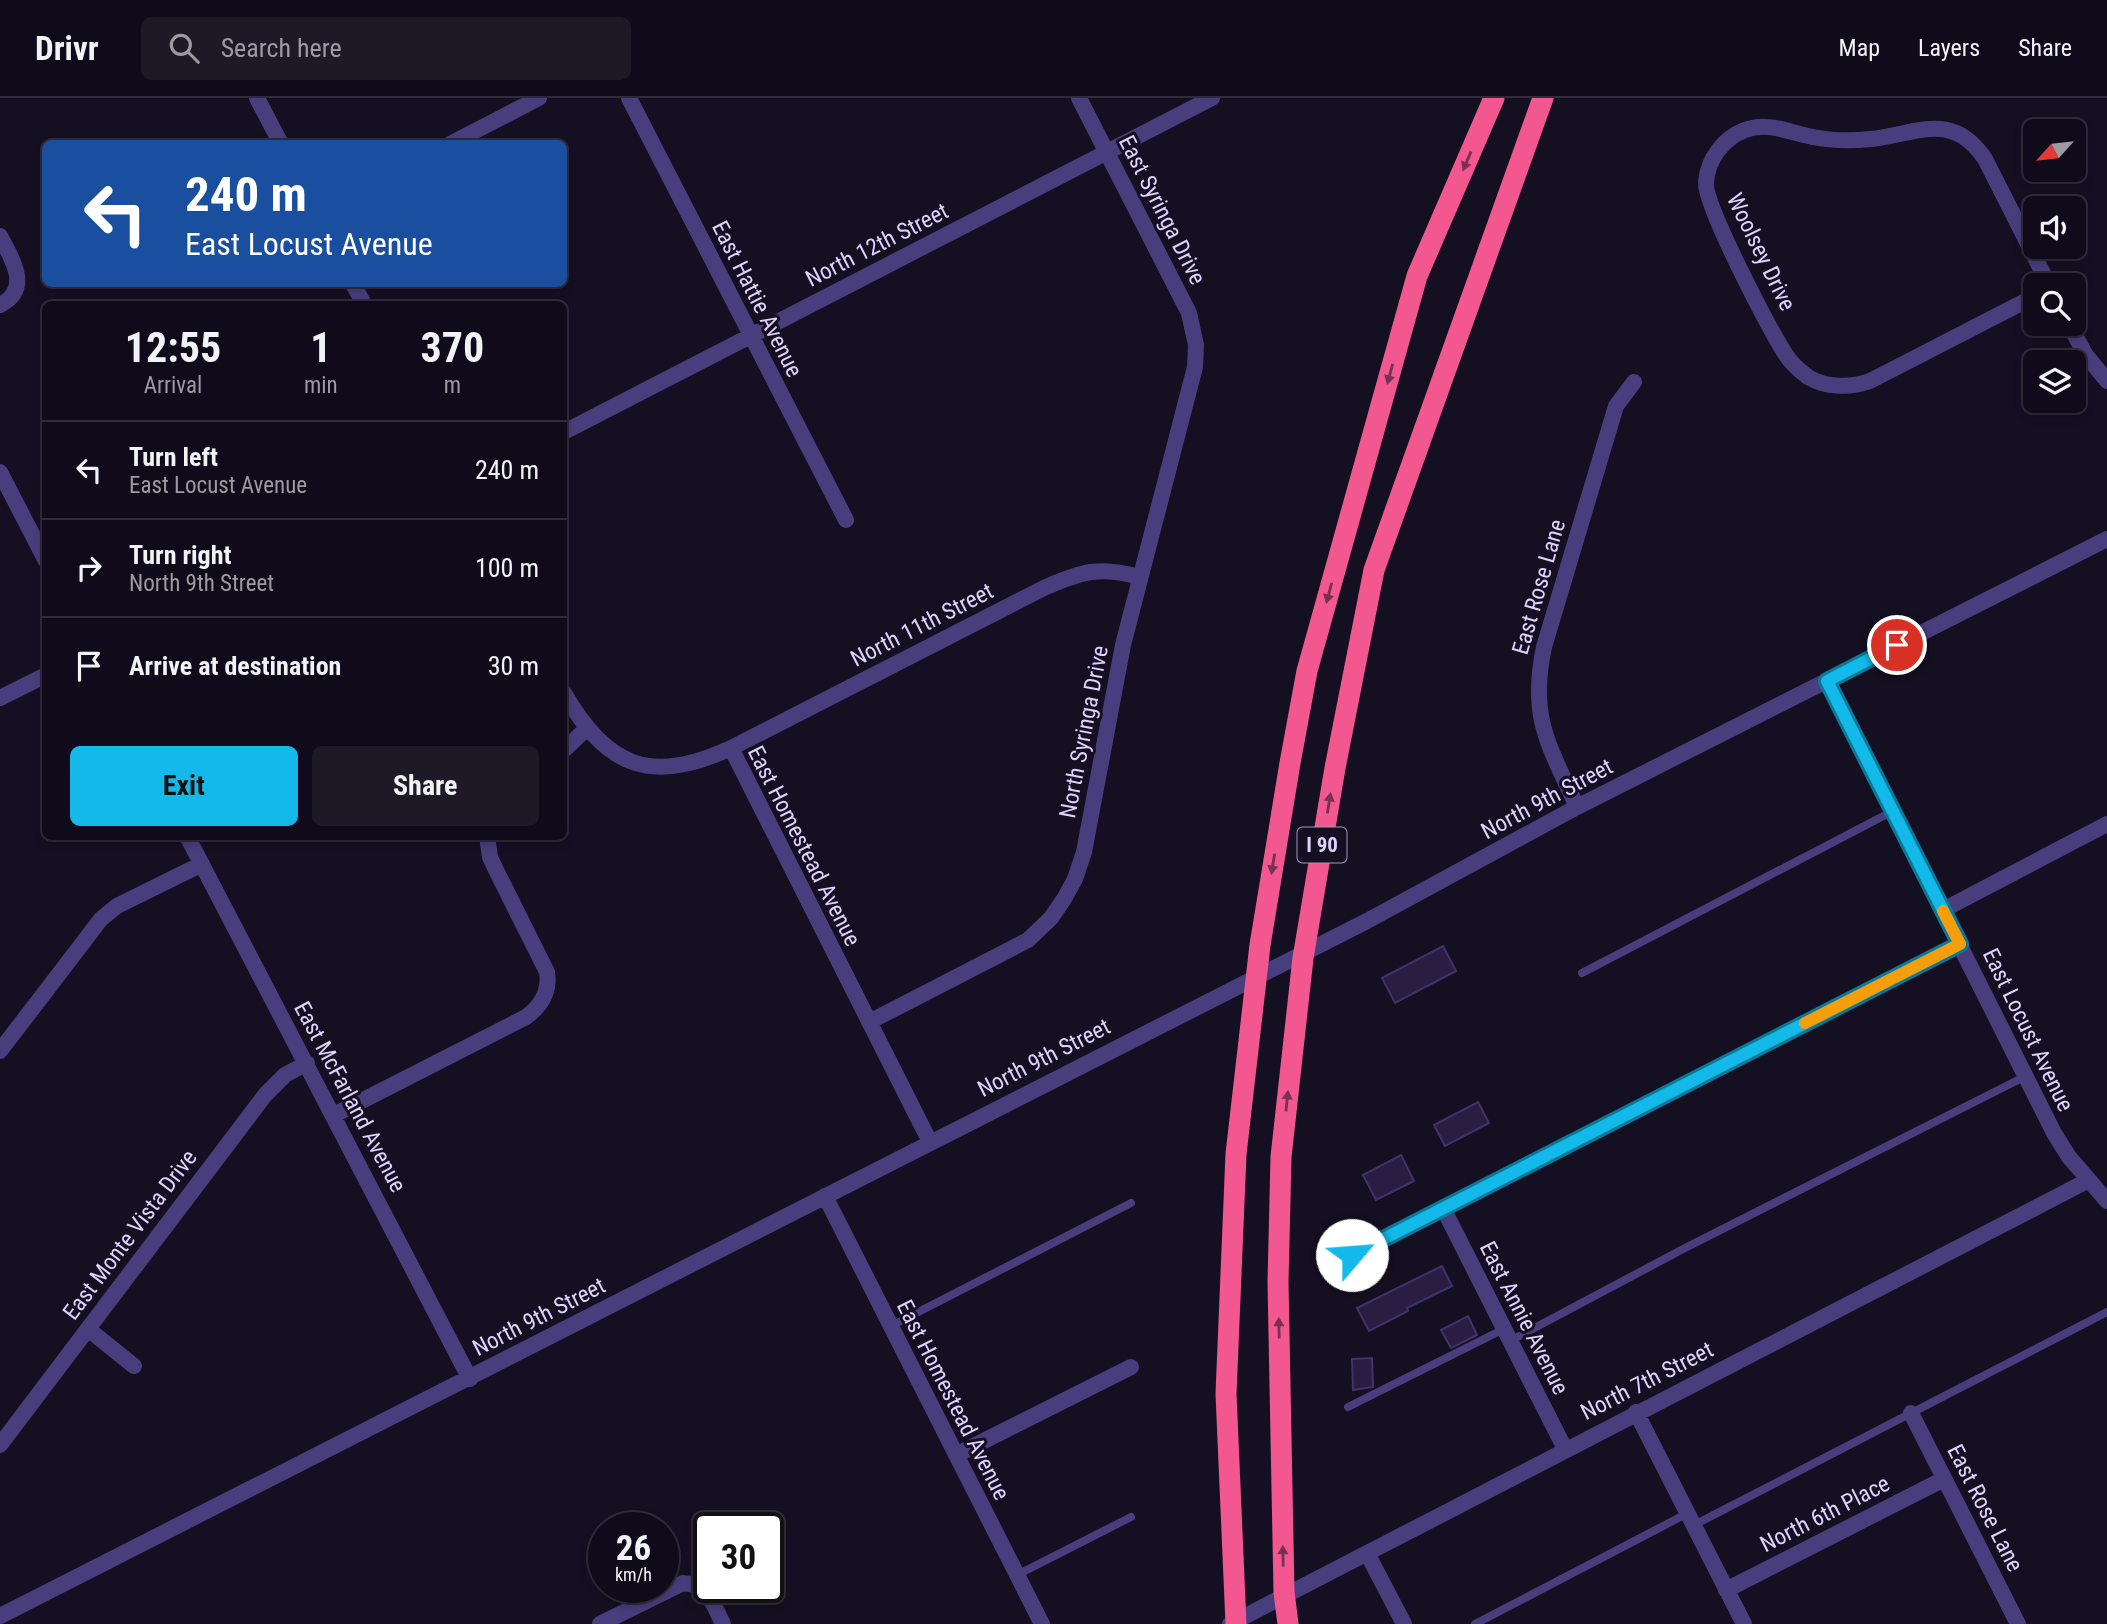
<!DOCTYPE html>
<style>
:root{--surface:#100b1a;--page:#1e1927;--text:#f1f3f6;--muted:#9c9ba2;--line:#302b39;--accent:#12b9e9}
body{margin:0;font-family:"Roboto Condensed",sans-serif;background:var(--page);color:var(--text);height:100vh;display:flex;flex-direction:column;font-size:26px;white-space:nowrap}
*{box-sizing:border-box;margin:0}
p{font-size:23px;color:var(--muted)}
.icon{flex:none;width:38px;height:38px;fill:none;stroke:currentColor;stroke-width:2;stroke-linecap:round;stroke-linejoin:round}
.map{position:relative;flex:1;overflow:hidden}
.side{position:absolute;left:42px;top:203px;width:525px;height:539px;display:flex;flex-direction:column;background:var(--surface);border-radius:10px;box-shadow:0 4px 10px #0003,0 0 0 2px var(--line)}
.side>*{flex:none}
.top-card{position:absolute;left:42px;top:42px;width:525px;height:147px;border-radius:10px;box-shadow:0 4px 10px #0003,0 0 0 2px var(--line);background:#1a4fa0;color:#fff;overflow:hidden}
.needle{width:46px;rotate:243deg}
.fabs{position:absolute;left:2023px;top:21px;display:grid;gap:14px}
.fabs a{display:grid;place-items:center;width:63px;height:63px;border-radius:10px;background:var(--surface);box-shadow:0 4px 10px #0003,0 0 0 2px var(--line);font-size:35px}
.speed{position:absolute;left:588px;top:1414px;display:flex;gap:14px;font-size:35px;font-weight:700;text-align:center}
.speed>*{display:grid;place-content:center;width:91px;height:91px;border-radius:50%;background:var(--surface);box-shadow:0 4px 10px #0003,0 0 0 2px var(--line);line-height:1}
.speed small{font-size:18px;font-weight:400}
.speed .limit{border:4px solid #111;border-radius:10px;background:#fff;color:#111}
.pin{position:absolute;display:grid;place-items:center;width:60px;height:60px;color:#fff;margin:-30px;border:4px solid #fff;border-radius:50%;box-shadow:0 2px 7px #0007}
.me{position:absolute;width:77px;margin:-38px;rotate:63deg;stroke-linejoin:round;filter:drop-shadow(0 0 5px #0008)}
.turn{display:flex;align-items:center;gap:24px;height:147px;padding:0 28px;font-size:32px}
.turn .icon{width:91px;height:91px;stroke-width:2.5}
.turn b{display:block;font-size:49px;line-height:60px}
.eta{display:flex;justify-content:space-evenly;align-items:center;height:119px;text-align:center}
.eta b{font-size:42px;font-weight:700;line-height:49px}
.primary-button{display:flex;gap:14px;margin-top:auto;padding:14px 28px}
.primary-button a{flex:1;height:80px;border-radius:10px;background:var(--accent);color:#111;font-size:28px;font-weight:700;line-height:80px;text-align:center}
.primary-button a+a{background:var(--page);color:var(--text)}
ul{padding:0;list-style:none}
li{display:flex;align-items:center;gap:21px;height:98px;padding:0 28px;border-top:2px solid var(--line)}
li div{flex:1}
li b{display:block;font-size:26px}
li em{font-style:normal}
header{display:flex;align-items:center;gap:42px;box-sizing:border-box;height:98px;padding:0 35px;background:var(--surface);border-bottom:2px solid var(--line)}
header strong{font-size:33px}
nav{display:flex;gap:38px;margin-inline-start:auto;font-size:24px}
.search{width:490px;height:63px;background:var(--page);display:flex;align-items:center;gap:18px;box-sizing:border-box;padding:0 24px;border-radius:10px;color:var(--muted);font-size:26px}
.map>svg:first-child{display:block}
</style>
<header>
<strong>Drivr</strong>
<div class="search"><svg class="icon" aria-label="search" viewBox="0 0 24 24"><circle cx="10" cy="10" r="6"/><path d="M15 15l6 6"/></svg>Search here</div>
<nav><a>Map</a><a>Layers</a><a>Share</a></nav>
</header>
<div class="map">
<svg width="2107" height="1526" viewBox="0 0 2107 1526">
<rect width="100%" height="100%" fill="#150f22"/>
<!-- building -->
<path fill="#291d41" stroke="#43316b" stroke-width="2" d="M1443,848l13,25 -61,32 -13,-25z
M1478,1004l11,21 -44,23 -11,-21z
M1401,1057l13,26 -38,19 -13,-25z
M1442,1168l10,20 -45,22 1,3 -39,20 -12,-23z
M1468,1218l9,19 -26,13 -10,-18z
M1372,1260l1,29 -20,3 -1,-31z"/>
<g fill="none" stroke-linecap="round" stroke-linejoin="round">
<!-- lane -->
<path stroke="#483e7d" stroke-width="8" d="M1582,875l311,-162
M891,1228l240,-123
M1510,1243l175,-93 341,-172
M1348,1309l156,-78
M1694,1427l413,-213
M1017,1477l114,-58
M1475,1526l213,-111"/>
<!-- street -->
<path stroke="#483e7d" stroke-width="16" d="M257,0l24,46
M629,0l217,422
M450,46l89,-46
M0,138c12,23 32,53 0,69
M353,186l11,20
M2035,198l-165,85c-20,7 -44,7 -62,-4 -8,-6 -17,-14 -22,-22 -16,-25 -82,-150 -80,-173 2,-24 18,-44 39,-52 23,-9 45,3 68,7 19,4 38,4 58,2 46,-5 81,-29 114,20l64,126
M2069,226l16,30 22,27
M564,334l648,-334
M0,374l46,89
M1827,583l227,452 15,24 38,44
M564,595c43,75 88,92 167,55l313,-160c38,-17 55,-22 96,-11
M0,600l46,-23
M731,650l199,394
M564,652l23,-22
M1577,709c-28,-62 -48,-89 -33,-160l72,-241 18,-24
M187,738l283,543
M1943,812l164,-86
M869,924l159,-82 23,-22 13,-19 11,-20 9,-27 39,-207 72,-278 1,-22 -7,-32 -110,-215
M0,953l101,-132 16,-13 85,-42
M334,1017l192,-98c15,-11 24,-26 21,-45l-51,-102 -6,-13 -3,-21
M825,1098l217,428
M1443,1110l122,241
M1352,1157l608,-311
M88,1231l46,37
M1636,1314l108,212
M1911,1315l107,211
M0,1347l265,-350 20,-20 22,-12
M956,1357l175,-88
M1367,1455l37,71
M1726,1492l218,-111
M0,1518l1367,-695 210,-114 530,-268
M600,1526l83,-41c25,1 30,21 40,41
M1230,1526l857,-443"/>
<!-- highway -->
<path stroke="#f2588f" stroke-width="21" d="M1236,1526l-10,-230 10,-240 24,-209 30,-182 17,-92 110,-395 77,-178
M1288,1526l-4,-32 -6,-310 3,-125 22,-199 32,-190 39,-198 169,-472"/>
</g>
<!-- one-way arrows -->
<defs><path id="oneway-solid" d="M-6-.8H1V-3.2L6.5 0L1 3.2V.8H-6Z" transform="scale(1.75)"/></defs>
<g fill="#783053">
<use href="#oneway-solid" transform="translate(1467 63) rotate(113)"/>
<use href="#oneway-solid" transform="translate(1390 276) rotate(105)"/>
<use href="#oneway-solid" transform="translate(1329 495) rotate(105)"/>
<use href="#oneway-solid" transform="translate(1329 705) rotate(-81)"/>
<use href="#oneway-solid" transform="translate(1273 766) rotate(99)"/>
<use href="#oneway-solid" transform="translate(1287 1003) rotate(-84)"/>
<use href="#oneway-solid" transform="translate(1279 1230) rotate(-91)"/>
<use href="#oneway-solid" transform="translate(1283 1458) rotate(-91)"/>
</g>
<g fill="none" stroke-linecap="round" stroke-linejoin="round">
<!-- route casing -->
<g stroke="#0c7897" stroke-width="18">
<path id="route" d="M1352,1157l608,-311 -133,-263 70,-36"/>
</g>
<!-- route -->
<use href="#route" stroke="#12b9e9" stroke-width="12"/>
<!-- slow -->
<path stroke="#f59e0b" stroke-width="12" d="M1805,925l155,-79 -17,-33"/>
</g>
<g text-anchor="middle" dominant-baseline="central" stroke-width="6" stroke-linejoin="round" paint-order="stroke">
<!-- shield labels -->
<rect fill="#150f22" stroke="#a198bb" stroke-width="2" x="1297.5" y="729.5" width="49" height="35" rx="5"/>
<g font-size="21" font-weight="bold" fill="#ddd3fc">
<text x="1322" y="747">I 90</text>
</g>
<!-- street labels -->
<g font-size="23" fill="#ddd3fc" stroke="#150f22">
<text transform="translate(1162 112) rotate(63)">East Syringa Drive</text>
<text transform="translate(877 147) rotate(-27)">North 12th Street</text>
<text transform="translate(1761 154) rotate(64)">Woolsey Drive</text>
<text transform="translate(757 201) rotate(63)">East Hattie Avenue</text>
<text transform="translate(1539 489) rotate(-74)">East Rose Lane</text>
<text transform="translate(922 527) rotate(-27)">North 11th Street</text>
<text transform="translate(1084 634) rotate(-79)">North Syringa Drive</text>
<text transform="translate(1547 701) rotate(-28)">North 9th Street</text>
<text transform="translate(804 748) rotate(63)">East Homestead Avenue</text>
<text transform="translate(2028 932) rotate(64)">East Locust Avenue</text>
<text transform="translate(1044 960) rotate(-27)">North 9th Street</text>
<text transform="translate(350 999) rotate(62)">East McFarland Avenue</text>
<text transform="translate(130 1137) rotate(-53)">East Monte Vista Drive</text>
<text transform="translate(539 1219) rotate(-27)">North 9th Street</text>
<text transform="translate(1524 1220) rotate(63)">East Annie Avenue</text>
<text transform="translate(1647 1283) rotate(-27)">North 7th Street</text>
<text transform="translate(953 1302) rotate(63)">East Homestead Avenue</text>
<text transform="translate(1985 1410) rotate(63)">East Rose Lane</text>
<text transform="translate(1825 1416) rotate(-27)">North 6th Place</text>
</g>
</g>
</svg>
<div class="fabs">
<a><svg class="needle" viewBox="-14 -14 28 28"><path d="M0-13l5 13h-10z" fill="#e53935"/><path d="M0 13l5-13h-10z" fill="#9c9ba2"/></svg></a>
<a><svg class="icon" aria-label="sound" viewBox="0 0 24 24"><path d="M4 9h4l5-4v14l-5-4H4zM17 9q2 3 0 6"/></svg></a>
<a><svg class="icon" aria-label="search" viewBox="0 0 24 24"><circle cx="10" cy="10" r="6"/><path d="M15 15l6 6"/></svg></a>
<a><svg class="icon" aria-label="layers" viewBox="0 0 24 24"><path d="M12 4l9 5-9 5-9-5zM3 14l9 5 9-5"/></svg></a>
</div>
<div class="speed"><div>26<small>km/h</small></div><div class="limit">30</div></div>
<div class="pin" style="left:1897px;top:547px;background:#d93025"><svg class="icon" aria-label="arrive" viewBox="0 0 24 24"><path d="M6 21V4h12l-3 4 3 4H6"/></svg></div>
<svg class="me" style="left:1352px;top:1157px" viewBox="-20 -20 40 40"><circle r="19" fill="#fff"/><path d="M0-13L10 11 0 6-10 11z" fill="#12b9e9"/></svg>
<div class="top-card">
<div class="turn"><svg class="icon" aria-label="left" viewBox="0 0 24 24"><path d="M17 20v-9H6M10 6l-5 5 5 5"/></svg><div><b>240 m</b>East Locust Avenue</div></div>
</div>
<section class="side">
<div class="eta">
<div><b>12:55</b><p>Arrival</p></div>
<div><b>1</b><p>min</p></div>
<div><b>370</b><p>m</p></div>
</div>
<ul>
<li><svg class="icon" aria-label="left" viewBox="0 0 24 24"><path d="M17 20v-9H6M10 6l-5 5 5 5"/></svg><div><b>Turn left</b><p>East Locust Avenue</p></div><em>240 m</em></li>
<li><svg class="icon" aria-label="right" viewBox="0 0 24 24"><path d="M7 20v-9h11M14 6l5 5-5 5"/></svg><div><b>Turn right</b><p>North 9th Street</p></div><em>100 m</em></li>
<li><svg class="icon" aria-label="arrive" viewBox="0 0 24 24"><path d="M6 21V4h12l-3 4 3 4H6"/></svg><div><b>Arrive at destination</b></div><em>30 m</em></li>
</ul>
<div class="primary-button"><a>Exit</a><a>Share</a></div>
</section>
</div>
